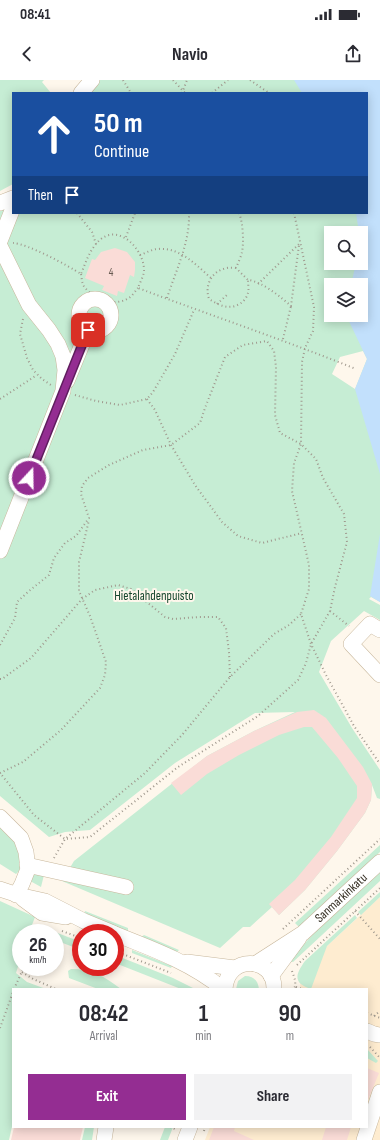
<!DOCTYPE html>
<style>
:root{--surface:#fff;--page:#f2f2f3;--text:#2b2b33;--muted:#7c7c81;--accent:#942d92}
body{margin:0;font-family:"Sofia Sans Condensed",sans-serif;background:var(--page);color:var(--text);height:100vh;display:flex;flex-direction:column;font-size:15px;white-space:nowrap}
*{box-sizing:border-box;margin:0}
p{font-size:13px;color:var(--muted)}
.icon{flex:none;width:22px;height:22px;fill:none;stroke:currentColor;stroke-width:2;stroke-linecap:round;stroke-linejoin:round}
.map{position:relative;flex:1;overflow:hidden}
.panel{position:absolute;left:12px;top:908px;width:356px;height:140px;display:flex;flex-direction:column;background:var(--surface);border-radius:0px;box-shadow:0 2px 10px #0003}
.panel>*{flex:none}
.banner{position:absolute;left:12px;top:12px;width:356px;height:122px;border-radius:0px;box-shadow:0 2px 10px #0003;background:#1a4fa0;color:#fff;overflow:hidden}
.tools{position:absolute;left:324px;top:146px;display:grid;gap:8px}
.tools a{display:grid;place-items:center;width:44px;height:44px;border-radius:0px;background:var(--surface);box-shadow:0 2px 10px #0003;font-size:20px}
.speed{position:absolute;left:12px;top:844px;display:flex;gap:8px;font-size:20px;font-weight:700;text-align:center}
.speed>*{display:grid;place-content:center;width:52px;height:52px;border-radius:50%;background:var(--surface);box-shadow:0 2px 10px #0003;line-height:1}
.speed small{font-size:10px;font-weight:400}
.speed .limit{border:6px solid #d22;background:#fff;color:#111}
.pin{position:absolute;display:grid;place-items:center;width:34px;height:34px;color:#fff;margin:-17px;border-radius:8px;box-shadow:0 2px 6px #0006}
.me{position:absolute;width:44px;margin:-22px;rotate:21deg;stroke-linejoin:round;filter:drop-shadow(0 0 3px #0008)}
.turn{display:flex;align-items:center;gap:14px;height:84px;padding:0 16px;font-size:18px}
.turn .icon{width:52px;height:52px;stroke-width:2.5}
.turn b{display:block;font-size:28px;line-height:34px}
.then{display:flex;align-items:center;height:38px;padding:0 16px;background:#0003;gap:8px;font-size:15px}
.eta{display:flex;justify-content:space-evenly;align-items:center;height:68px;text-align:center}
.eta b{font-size:24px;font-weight:700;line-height:28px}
.button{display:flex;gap:8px;margin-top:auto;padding:8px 16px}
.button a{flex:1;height:46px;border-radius:0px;background:var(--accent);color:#fff;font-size:16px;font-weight:700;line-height:46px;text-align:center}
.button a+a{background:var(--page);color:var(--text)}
.status{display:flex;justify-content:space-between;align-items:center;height:28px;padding:0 20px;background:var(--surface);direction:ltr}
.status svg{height:11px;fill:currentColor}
header{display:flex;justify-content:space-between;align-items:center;height:52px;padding:0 16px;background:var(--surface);font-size:18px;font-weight:700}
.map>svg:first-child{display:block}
</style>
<div class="status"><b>08:41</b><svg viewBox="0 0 49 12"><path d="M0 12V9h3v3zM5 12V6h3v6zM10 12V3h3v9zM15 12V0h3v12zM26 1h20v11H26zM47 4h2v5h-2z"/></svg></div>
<header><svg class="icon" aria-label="back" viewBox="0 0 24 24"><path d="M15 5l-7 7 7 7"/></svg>Navio<svg class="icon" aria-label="share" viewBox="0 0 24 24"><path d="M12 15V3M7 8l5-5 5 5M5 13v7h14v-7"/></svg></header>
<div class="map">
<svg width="380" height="1060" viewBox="0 0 380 1060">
<rect width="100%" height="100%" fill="#fef7ec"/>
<!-- built -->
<path fill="#feecd0" d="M380,817v243h-175l5,-13h157v-138h-67l1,-19z"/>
<!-- green -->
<path fill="#c6edd4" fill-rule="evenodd" d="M0,0h44l-2,2 9,11h-38v91l-13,7z
M97,0h239l1,13h-252z
M380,119v403l-9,-5 -2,2 11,6v15l-16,-9 -33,30 -12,31 33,56 28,42v29l-3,-1 -5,-13 -1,15 -6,13 -28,38 -32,39 -26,25 -7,-8 -22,20h-7l-23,21 -158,-67 12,-20 133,-105 47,-25 41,-19 -40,1 -80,50 -85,67 -25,2 -16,5 -49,-41v-533l8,15 -8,-40v-28l13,-5v8h354zM331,153h30v30h-30zM331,205h30v30h-30zM363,271l4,8 -12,30 -23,-15 8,-17z
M0,745l20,20 1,24 -5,5 -16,-10z
M380,765v7l-81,75 -4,-4z
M45,791l-4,16 -9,-5 -2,-2 2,-8z
M380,792v9l-87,81 -5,-1 31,-33z
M380,812v5l-19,18 -3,-3z
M0,821l35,16 -6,16h-8v24l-5,16 11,9 19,7h-33v133l-4,18h-9z
M85,831l43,17v4l-44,-17z
M355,835l2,3 -30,28 -16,43c-18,-6 -16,-14 -6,-28z
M42,847l39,15v8l-26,-10v-7h-15z
M144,855l35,15 -2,2 -37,-14z
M132,870l40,16 -1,2 -39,-15z
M115,875l58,23 22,11h-14l-66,-26z
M71,889c21,0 33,7 50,20h-23l-29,-11 -1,-7z
M245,896c9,0 13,5 14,13h-23l2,-8z
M367,969l11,12 -2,2 -9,-5z
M85,1047h9l-2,13h-10z
M165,1047h8l-5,13h-8z"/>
<!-- water -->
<path fill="#c2e0fc" d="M294,0h86v394l-25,-85 12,-30 -21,-44h15v-30h-10l5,-22h5v-30h-2l-3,-20h11v-120h-65z
M380,454v68l-10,-6z"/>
<!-- building -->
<path fill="#fadcd7" d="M115,168l12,4 8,10v8l-1,7 -4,-2 -6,18 -6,-2 -1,5 -15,-6 2,-4 -19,-8 7,-19 3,1 6,-8z
M314,630l12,8 37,49 9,17 -1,16 -6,13 -28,38 -32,39 -26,25 -10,-11 26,-24 36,-43 26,-39v-12l-19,-28 -26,-31h-8l-25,8 -40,20 -32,19 -26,21 -10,-12 36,-27 47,-25 43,-19z
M367,988l12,5 -11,27h-1z
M14,1047h69l-3,13h-69z
M214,1047h21l-1,4 20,9h-45z
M326,1047h25l-4,13h-25z"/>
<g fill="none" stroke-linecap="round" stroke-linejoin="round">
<!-- minor casing -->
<g stroke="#c8b79c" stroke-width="16">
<g id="minor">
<path d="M81,13l11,-13"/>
<path d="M0,123l13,-5"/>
<path d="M0,161l13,-33"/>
<path d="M0,166l29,59 20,25 9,14 5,12 2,14 -2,21 -63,160"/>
<circle cx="95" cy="235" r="16"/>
<path d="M67,301l21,-51"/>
<path d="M380,550l-10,-6 -19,20 29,31"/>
<path d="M0,737l21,21 5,14 2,17 -6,15 -6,11"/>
<path d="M27,785l99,22"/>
<path d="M0,809l18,6 27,6 39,20 29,12"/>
<path d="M23,819l19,14 24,4"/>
<path d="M115,854c38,15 76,29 108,55"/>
<path d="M187,882l48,6"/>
<path id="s1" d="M255,884l48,-31 77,-71"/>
<path d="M271,896l28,-38"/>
<path d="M225,909c2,-35 50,-33 49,0"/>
<path d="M367,951l7,3 6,1"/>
<path d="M104,1060l2,-13"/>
<path d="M185,1060l5,-13"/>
<path d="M364,1060l16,-48"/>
</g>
</g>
<!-- path -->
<path stroke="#a0998e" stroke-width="2" stroke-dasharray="1 3" stroke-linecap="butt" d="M123,0l8,13
M173,0l12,13
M250,0l19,13
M182,13l5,-13
M212,13l16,-13
M77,133l15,19 4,12
M239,133c4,9 5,30 3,39 -1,5 -4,11 -6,16l12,12c13,1 33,17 43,26l8,-61
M294,133l20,94 -1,24 -8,17 -3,14 -1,82 -7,19 -2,28 17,74v24l-8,25 10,30 15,31 28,51 26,38
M126,157l9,-24
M13,163c13,0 56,23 68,31 5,-12 9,-26 20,-35 19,-15 43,11 43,31 0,6 -4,12 -6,18 72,27 146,52 218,81
M140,175c6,-2 12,-6 18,-6 22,-2 38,16 53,29
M236,188c-19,-3 -33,13 -27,31 10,6 20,12 32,4 3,-2 6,-6 7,-10 1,-3 0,-9 0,-13
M81,194c1,6 1,11 5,15 10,11 28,17 41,10 5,-2 8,-8 11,-11
M258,204l41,-40
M167,218c9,-28 23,-55 22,-85
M217,224l11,-10
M23,239l-3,15 7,24 6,12 9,9 9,6
M283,259l8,-33
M75,315l21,6 24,4 27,-6 6,-7 22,-38 19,-44
M0,319l37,-24
M147,319l8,11 16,35 24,40 27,37 16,14 24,7 40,-10
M330,531l19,15
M0,565l15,-27 2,-16 12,-11 20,-16 5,-17 11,-15 11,-7 13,-18 -8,-24 1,-8 6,-8 21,-13 34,-15 28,-5 29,-22 5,-15 20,-51 18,-12 24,-4 7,10 2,16 -1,48 5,18 21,11 15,15 7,19 21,36 3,28 -12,45 -5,24 -19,33 -5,19 -8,17 -40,36 -80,51 -88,70 -25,2 -31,-24 -34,-42
M0,599h2l29,-21 51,-59 13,-9 23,-5 13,4 34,28 8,2 26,-2h19l8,11 3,24 1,25
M0,693l23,-11 38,-32 39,-42 5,-13 1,-13 -16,-46 -11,-25v-29l10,-42
M54,778l11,-19 80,-66 37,-38 48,-58 44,-43 15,-9 12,-11
M355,831l25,28
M283,849l97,-90
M62,851l19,7
M35,853l3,-7
M115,871l56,22
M297,885l83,-77
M292,891c2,6 5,12 2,18
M22,892l11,7 23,10
M296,907l6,2
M14,909l10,-22
M367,933l13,5
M374,936l6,-5
M0,948l13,-36
M370,967l10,11
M170,1047l5,2
M204,1051l1,-4"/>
<!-- minor -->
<use href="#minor" stroke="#fff" stroke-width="15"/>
</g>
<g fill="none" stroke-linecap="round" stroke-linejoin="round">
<!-- route casing -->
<g stroke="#601d5f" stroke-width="10">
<path id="route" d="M29,398l59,-148"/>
</g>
<!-- route -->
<use href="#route" stroke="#942d92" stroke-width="7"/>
</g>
<g text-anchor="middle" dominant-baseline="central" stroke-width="4" stroke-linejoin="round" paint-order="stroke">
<!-- number labels -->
<g font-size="11" fill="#685b52">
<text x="111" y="192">4</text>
</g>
<!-- park labels -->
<g font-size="13" fill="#14452c" stroke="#fef7ec">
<text x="154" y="516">Hietalahdenpuisto</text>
</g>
<!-- street labels -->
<g font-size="13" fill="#373025" stroke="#fef7ec">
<text stroke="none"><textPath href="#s1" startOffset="109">Sanmarkinkatu</textPath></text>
</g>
</g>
</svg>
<div class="tools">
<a><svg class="icon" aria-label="search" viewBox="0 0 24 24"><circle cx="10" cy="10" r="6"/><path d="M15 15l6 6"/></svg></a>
<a><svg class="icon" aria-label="layers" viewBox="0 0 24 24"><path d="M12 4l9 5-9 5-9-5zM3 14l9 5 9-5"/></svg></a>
</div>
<div class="speed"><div>26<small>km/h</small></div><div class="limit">30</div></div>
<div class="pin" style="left:88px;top:250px;background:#d93025"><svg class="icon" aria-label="arrive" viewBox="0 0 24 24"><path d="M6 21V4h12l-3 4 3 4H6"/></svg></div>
<svg class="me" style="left:29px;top:398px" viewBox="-20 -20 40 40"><circle r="17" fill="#942d92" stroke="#fff" stroke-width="3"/><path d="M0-11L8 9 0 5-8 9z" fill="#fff"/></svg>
<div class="banner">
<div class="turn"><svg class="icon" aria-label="ahead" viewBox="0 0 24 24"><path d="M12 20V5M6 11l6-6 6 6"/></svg><div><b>50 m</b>Continue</div></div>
<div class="then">Then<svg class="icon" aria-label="arrive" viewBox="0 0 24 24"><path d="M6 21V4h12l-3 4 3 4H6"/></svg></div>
</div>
<section class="panel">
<div class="eta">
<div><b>08:42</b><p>Arrival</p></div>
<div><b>1</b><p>min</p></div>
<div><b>90</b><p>m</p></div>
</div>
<div class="button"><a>Exit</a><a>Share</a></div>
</section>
</div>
